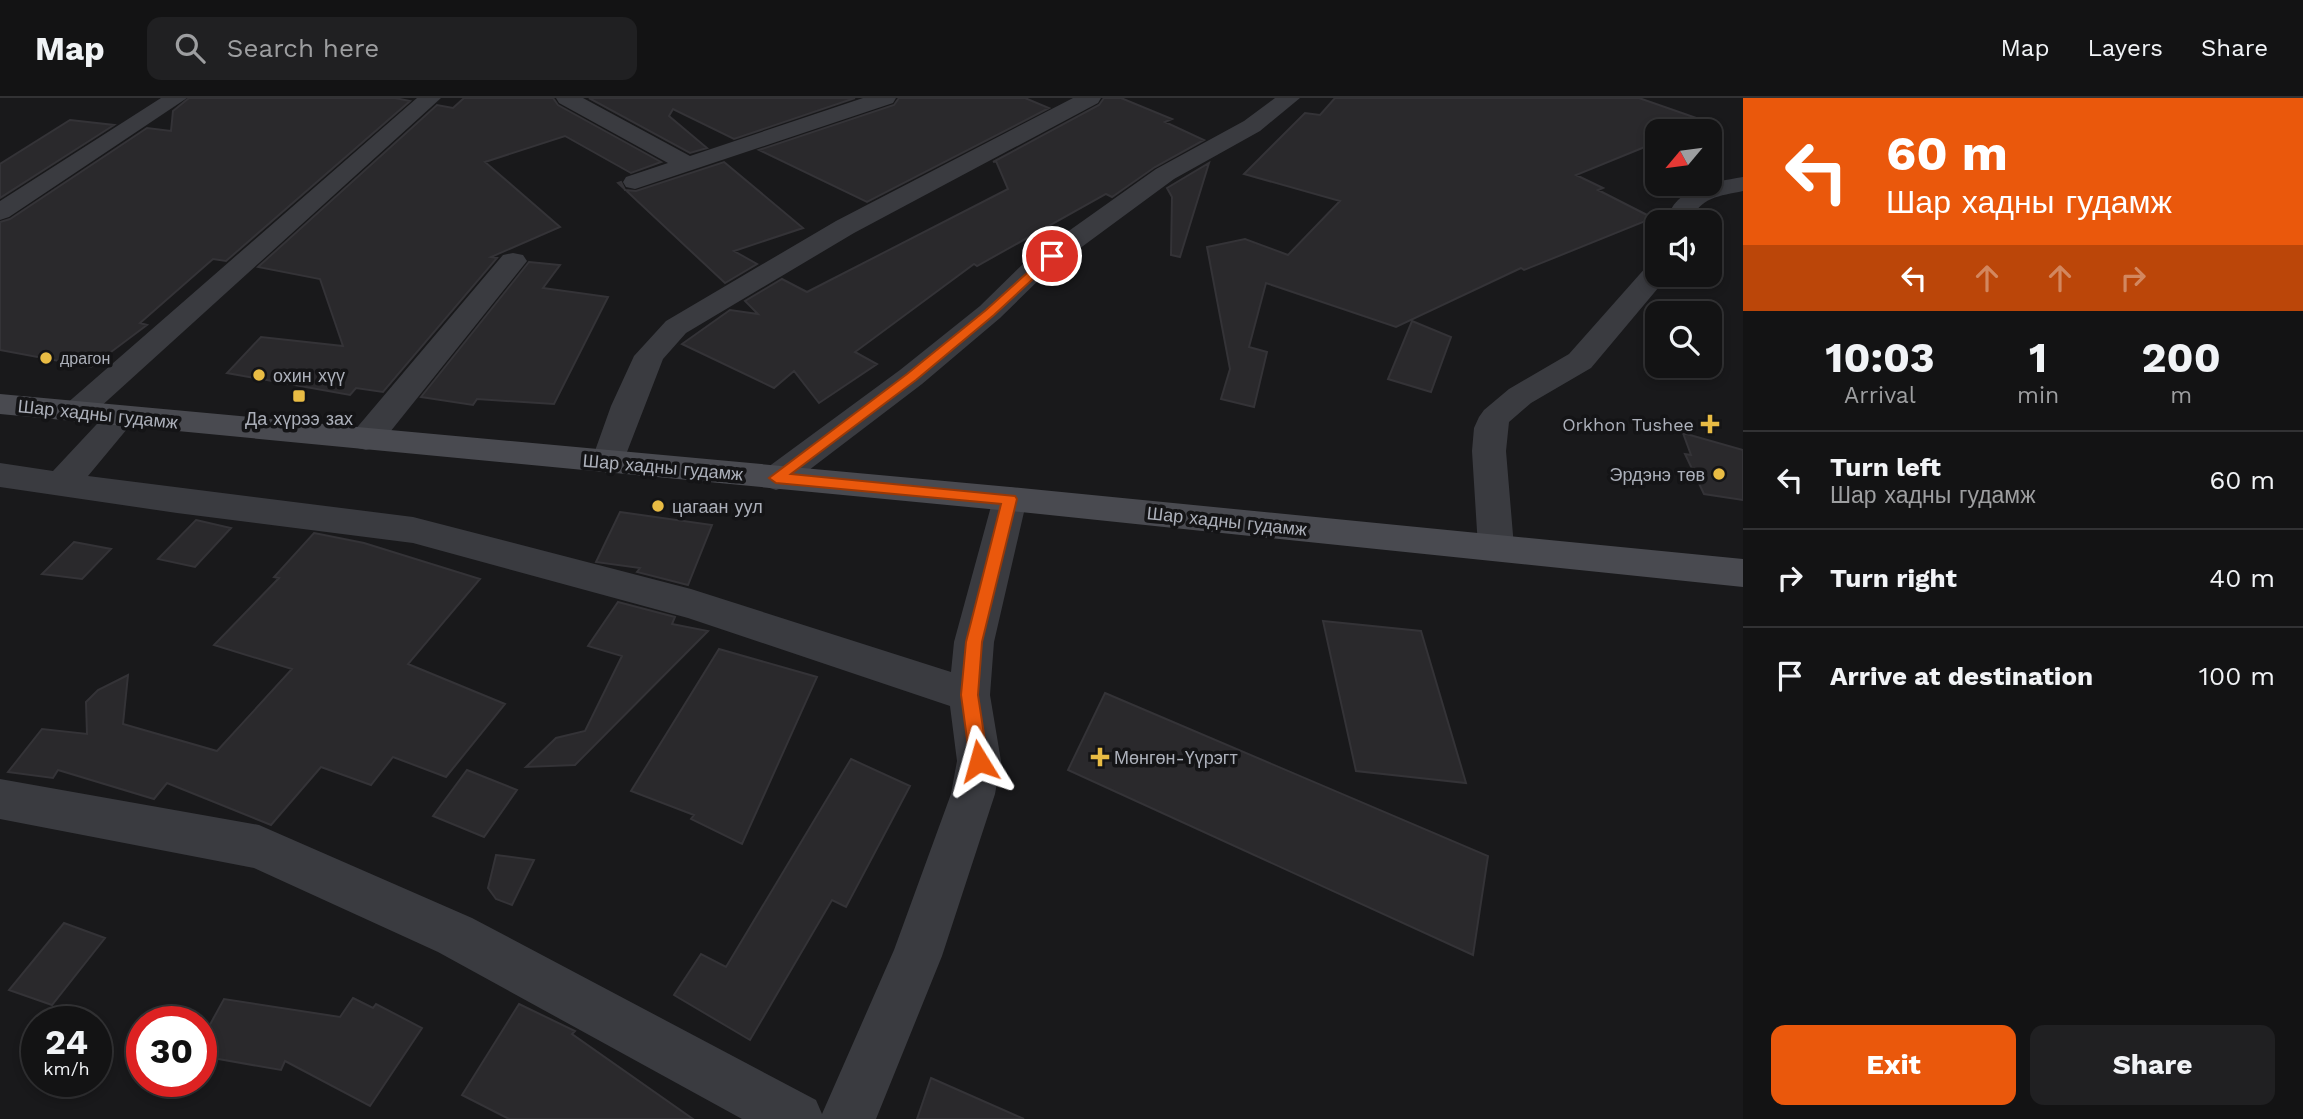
<!DOCTYPE html>
<meta charset="utf-8">
<style>
:root{--surface:#131314;--page:#202022;--text:#f1f3f6;--muted:#9d9ea0;--line:#323234;--accent:#ea580c}
body{margin:0;font-family:"Work Sans",sans-serif;background:var(--page);color:var(--text);height:100vh;display:flex;flex-direction:column;font-size:26px;white-space:nowrap}
*{box-sizing:border-box;margin:0}
p{font-size:23px;color:var(--muted)}
.icon{flex:none;width:38px;height:38px;fill:none;stroke:currentColor;stroke-width:2;stroke-linecap:round;stroke-linejoin:round}
.map{position:relative;flex:1;overflow:hidden}
.drawer{display:flex;flex-direction:column;background:var(--surface);width:560px}
.drawer>*{flex:none}
.banner{background:#ea580c;color:#fff;overflow:hidden}
.needle{width:46px;rotate:241deg}
.controls{position:absolute;left:1645px;top:21px;display:grid;gap:14px}
.controls a{display:grid;place-items:center;width:77px;height:77px;border-radius:14px;background:var(--surface);box-shadow:0 4px 10px #0003,0 0 0 2px var(--line);font-size:35px}
.speed{position:absolute;left:21px;top:908px;display:flex;gap:14px;font-size:35px;font-weight:700;text-align:center}
.speed>*{display:grid;place-content:center;width:91px;height:91px;border-radius:50%;background:var(--surface);box-shadow:0 4px 10px #0003,0 0 0 2px var(--line);line-height:1}
.speed small{font-size:18px;font-weight:400}
.speed .limit{border:10px solid #d22;background:#fff;color:#111}
.pin{position:absolute;display:grid;place-items:center;width:60px;height:60px;color:#fff;margin:-30px;border:4px solid #fff;border-radius:50%;box-shadow:0 2px 7px #0007}
.me{position:absolute;width:77px;margin:-38px;rotate:352deg;stroke-linejoin:round;filter:drop-shadow(0 0 5px #0008)}
.turn{display:flex;align-items:center;gap:24px;height:147px;padding:0 28px;font-size:32px}
.turn .icon{width:91px;height:91px;stroke-width:2.5}
.turn b{display:block;font-size:49px;line-height:60px}
.lanes{display:flex;align-items:center;height:66px;padding:0 28px;background:#0003;justify-content:center;gap:35px;direction:ltr}
.lanes .off{opacity:.35}
.eta{display:flex;justify-content:space-evenly;align-items:center;height:119px;text-align:center}
.eta b{font-size:42px;font-weight:700;line-height:49px}
.cta{display:flex;gap:14px;margin-top:auto;padding:14px 28px}
.cta a{flex:1;height:80px;border-radius:14px;background:var(--accent);color:#fff;font-size:28px;font-weight:700;line-height:80px;text-align:center}
.cta a+a{background:var(--page);color:var(--text)}
ul{padding:0;list-style:none}
li{display:flex;align-items:center;gap:21px;height:98px;padding:0 28px;border-top:2px solid var(--line)}
li div{flex:1}
li b{display:block;font-size:26px}
li em{font-style:normal}
header{display:flex;align-items:center;gap:42px;box-sizing:border-box;height:98px;padding:0 35px;background:var(--surface);border-bottom:2px solid var(--line)}
header strong{font-size:33px}
nav{display:flex;gap:38px;margin-inline-start:auto;font-size:24px}
.search{width:490px;height:63px;background:var(--page);display:flex;align-items:center;gap:18px;box-sizing:border-box;padding:0 24px;border-radius:14px;color:var(--muted);font-size:26px}
main{display:flex;flex:1;min-height:0}
.map>svg:first-child{display:block}
</style>
<header>
<strong>Map</strong>
<div class="search"><svg class="icon" aria-label="search" viewBox="0 0 24 24"><circle cx="10" cy="10" r="6"/><path d="M15 15l6 6"/></svg>Search here</div>
<nav><a>Map</a><a>Layers</a><a>Share</a></nav>
</header>
<main>
<div class="map">
<svg width="1743" height="1021" viewBox="0 0 1743 1021">
<rect width="100%" height="100%" fill="#19191b"/>
<!-- building -->
<path fill="#2a292c" stroke="#343337" stroke-width="2" d="M189,0h206l15,3 -184,160 -13,-2 -73,64 7,2 -56,42 -91,-17v-128l10,-3 137,-91 24,3 2,-20z
M464,0h89l5,7 103,57 -30,11 -66,-37 -80,26 75,65 -69,30 6,1 -114,134 -27,-4 -6,7 -123,-22 34,-36 82,9 -23,-67 -62,-12 179,-162 16,3z
M589,0h266l-121,41 -61,-30 -4,7 38,32 -17,5z
M899,0h126l24,10 -182,94 -108,-52 135,-45z
M1104,0h17l51,21 -7,3 39,18 -49,27 -43,30 -6,-3 -129,72 -3,-2 -119,88 22,12 -58,39 -25,-32 -20,17 -92,-44 48,-34 28,4 -13,-13 37,-22 25,13 201,-103 -12,-28 -3,1 106,-57z
M1335,0h304l69,24 -24,9h-27v11l-81,33 27,13 -5,2 55,28 -129,52 -3,-2 -125,59 -130,-44 -17,64 18,5 -13,55 -33,-8 9,-30 -23,-122 38,-8 43,16 52,-54 -96,-27 61,-61 15,2z
M70,22l44,5 -114,73v-34z
M724,64l79,66 -69,23 23,13 -32,19 -107,-100 3,-1 4,8 11,1z
M1209,65l-29,94 -9,-2 1,-58 -5,-9z
M529,164l31,3 -17,23 65,9 -54,107 -77,-5 -4,6 -52,-8z
M1412,223l39,16 -20,55 -43,-13z
M1683,335l60,17v50l-39,-6 -19,-40 6,1z
M620,414l92,13 -24,60 -51,-13 3,-4 -44,-6z
M196,422l35,8 -36,39 -37,-8z
M314,435l50,10 116,36 -72,85 97,40 -59,73 -53,-20 -22,28 -50,-18 -50,58 -104,-42 -13,16 -96,-29 -5,8 -45,-6 34,-43 45,5 -1,-32 12,-12 30,-15 -5,49 94,27 75,-82 -78,-24 65,-67 -5,-1z
M74,444l37,7 -29,30 -40,-5z
M618,504l57,15 -3,7 36,7 -133,134 -49,2 30,-29 29,-7 37,-75 -34,-10z
M1323,523l98,10 45,152 -110,-12z
M719,551l98,28 -75,167 -51,-25 3,-4 -63,-24z
M1105,595l383,163 -15,99 -405,-185z
M851,661l59,27 -64,121 -14,-7 -82,140 -76,-45 27,-41 25,13z
M467,672l50,20 -33,47 -51,-21z
M496,757l38,5 -22,45 -16,-6 -8,-11z
M64,825l41,15 -53,67 -43,-15z
M353,900l20,10 3,-4 46,24 -52,78 -85,-45 -4,9 -80,-14v-15l23,-42 116,18z
M519,906l56,27 -3,3 121,85h-184l-47,-24z
M931,980l93,41h-107z"/>
<g fill="none" stroke-linecap="round" stroke-linejoin="round">
<!-- minor -->
<path fill="#3a3b40" fill-rule="evenodd" d="M161,0h26l-178,119 -9,3v-19z
M417,0h24l-354,321 -11,3 -11,-3 -5,-7 5,-7z
M556,0h27l107,58 173,-58h33l-3,5 -258,86 -9,-2 -3,-5 3,-5 42,-14 -109,-60z
M1073,0h28l-3,5 -244,130 -168,100 -23,26 -43,111 -12,3 -12,-3 -5,-8 20,-56 23,-50 32,-35 170,-100z
M1275,0h25l-40,33 -86,48 -129,95 -45,44 -78,66 -134,102 -12,4 -12,-4 -5,-8 5,-8 136,-100 80,-64 45,-44 131,-93 88,-48z
M1743,79v14c-23,5 -44,6 -52,31h-26c13,-37 44,-39 78,-45z
M513,155l10,2 4,6 -149,186 -12,3 -12,-3 -4,-8 4,-8 149,-176z
M1657,166v11h12l-78,93 -60,35 -22,19 -3,29 8,96 -5,10 -13,3 -13,-3 -5,-10 -6,-96 2,-23 5,-11 5,-7 25,-21 60,-35 78,-88z
M121,308l11,4 5,7 -49,59 325,41 278,72 260,83 3,-30 39,-143 5,-9 12,-3 12,3 5,9 -33,143 -4,53 11,66 -6,33 -53,162 -66,163h-134l-304,-167 -184,-84 -254,-49v-40l259,46 16,7 197,86 344,182 6,14 72,-164 57,-156 6,-33 -7,-55 -262,-88 -275,-75 -236,-30 -177,-26v-24l53,8 57,-61z"/>
<!-- secondary -->
<path fill="#494a50" fill-rule="evenodd" d="M0,296l1010,93 733,72v28l-733,-76 -1010,-97z"/>
</g>
<!-- route -->
<path fill="#ea580c" stroke="#983908" stroke-width="2" d="M1048,156l10,2 -64,59 -78,65 -125,94 224,22 2,3 -35,143 -4,53 10,66 -2,6 -7,2 -6,-2 -3,-6 -9,-66 5,-53 35,-138 -225,-21 -7,-5 138,-104 79,-64z"/>
<!-- markers -->
<g fill="#e9bc44" stroke="#141416" stroke-width="2.5">
<circle cx="46" cy="260" r="7"/>
<circle cx="259" cy="277" r="7"/>
<rect x="292" y="291" width="14" height="14" rx="3.5"/>
<path d="M1706.5 315.5h7v7h7v7h-7v7h-7v-7h-7v-7h7z"/>
<circle cx="1719" cy="376" r="7"/>
<circle cx="658" cy="408" r="7"/>
<path d="M1096.5 648.5h7v7h7v7h-7v7h-7v-7h-7v-7h7z"/>
</g>
<g text-anchor="middle" dominant-baseline="central" stroke-width="7" stroke-linejoin="round" paint-order="stroke">
<!-- far-poi labels -->
<g font-size="16" fill="#acb0ba" stroke="#141416" text-anchor="start">
<text x="60" y="260">драгон</text>
</g>
<!-- poi labels -->
<g font-size="18" fill="#acb0ba" stroke="#141416" text-anchor="start">
<text x="273" y="277">охин хүү</text>
<text x="299" y="320" text-anchor="middle">Да хүрээ зах</text>
<text x="1694" y="326" text-anchor="end">Orkhon Tushee</text>
<text x="1705" y="376" text-anchor="end">Эрдэнэ төв</text>
<text x="672" y="408">цагаан уул</text>
<text x="1114" y="659">Мөнгөн-Үүрэгт</text>
</g>
<!-- street labels -->
<g font-size="18" fill="#acb0ba" stroke="#141416">
<text transform="translate(98 316) rotate(6)">Шар хадны гудамж</text>
<text transform="translate(663 369) rotate(5)">Шар хадны гудамж</text>
<text transform="translate(1227 423) rotate(6)">Шар хадны гудамж</text>
</g>
</g>
</svg>
<div class="controls">
<a><svg class="needle" viewBox="-14 -14 28 28"><path d="M0-13l5 13h-10z" fill="#e53935"/><path d="M0 13l5-13h-10z" fill="#9d9ea0"/></svg></a>
<a><svg class="icon" aria-label="sound" viewBox="0 0 24 24"><path d="M4 9h4l5-4v14l-5-4H4zM17 9q2 3 0 6"/></svg></a>
<a><svg class="icon" aria-label="search" viewBox="0 0 24 24"><circle cx="10" cy="10" r="6"/><path d="M15 15l6 6"/></svg></a>
</div>
<div class="speed"><div>24<small>km/h</small></div><div class="limit">30</div></div>
<div class="pin" style="left:1052px;top:158px;background:#d93025"><svg class="icon" aria-label="arrive" viewBox="0 0 24 24"><path d="M6 21V4h12l-3 4 3 4H6"/></svg></div>
<svg class="me" style="left:979px;top:663px" viewBox="-20 -20 40 40"><path d="M0-17L14 15 0 8-14 15z" fill="#ea580c" stroke="#fff" stroke-width="4"/></svg>
</div>
<section class="drawer">
<div class="banner">
<div class="turn"><svg class="icon" aria-label="left" viewBox="0 0 24 24"><path d="M17 20v-9H6M10 6l-5 5 5 5"/></svg><div><b>60 m</b>Шар хадны гудамж</div></div>
<div class="lanes"><svg class="icon" aria-label="left" viewBox="0 0 24 24"><path d="M17 20v-9H6M10 6l-5 5 5 5"/></svg><svg class="icon off" aria-label="ahead" viewBox="0 0 24 24"><path d="M12 20V5M6 11l6-6 6 6"/></svg><svg class="icon off" aria-label="ahead" viewBox="0 0 24 24"><path d="M12 20V5M6 11l6-6 6 6"/></svg><svg class="icon off" aria-label="right" viewBox="0 0 24 24"><path d="M7 20v-9h11M14 6l5 5-5 5"/></svg></div>
</div>
<div class="eta">
<div><b>10:03</b><p>Arrival</p></div>
<div><b>1</b><p>min</p></div>
<div><b>200</b><p>m</p></div>
</div>
<ul>
<li><svg class="icon" aria-label="left" viewBox="0 0 24 24"><path d="M17 20v-9H6M10 6l-5 5 5 5"/></svg><div><b>Turn left</b><p>Шар хадны гудамж</p></div><em>60 m</em></li>
<li><svg class="icon" aria-label="right" viewBox="0 0 24 24"><path d="M7 20v-9h11M14 6l5 5-5 5"/></svg><div><b>Turn right</b></div><em>40 m</em></li>
<li><svg class="icon" aria-label="arrive" viewBox="0 0 24 24"><path d="M6 21V4h12l-3 4 3 4H6"/></svg><div><b>Arrive at destination</b></div><em>100 m</em></li>
</ul>
<div class="cta"><a>Exit</a><a>Share</a></div>
</section>
</main>
